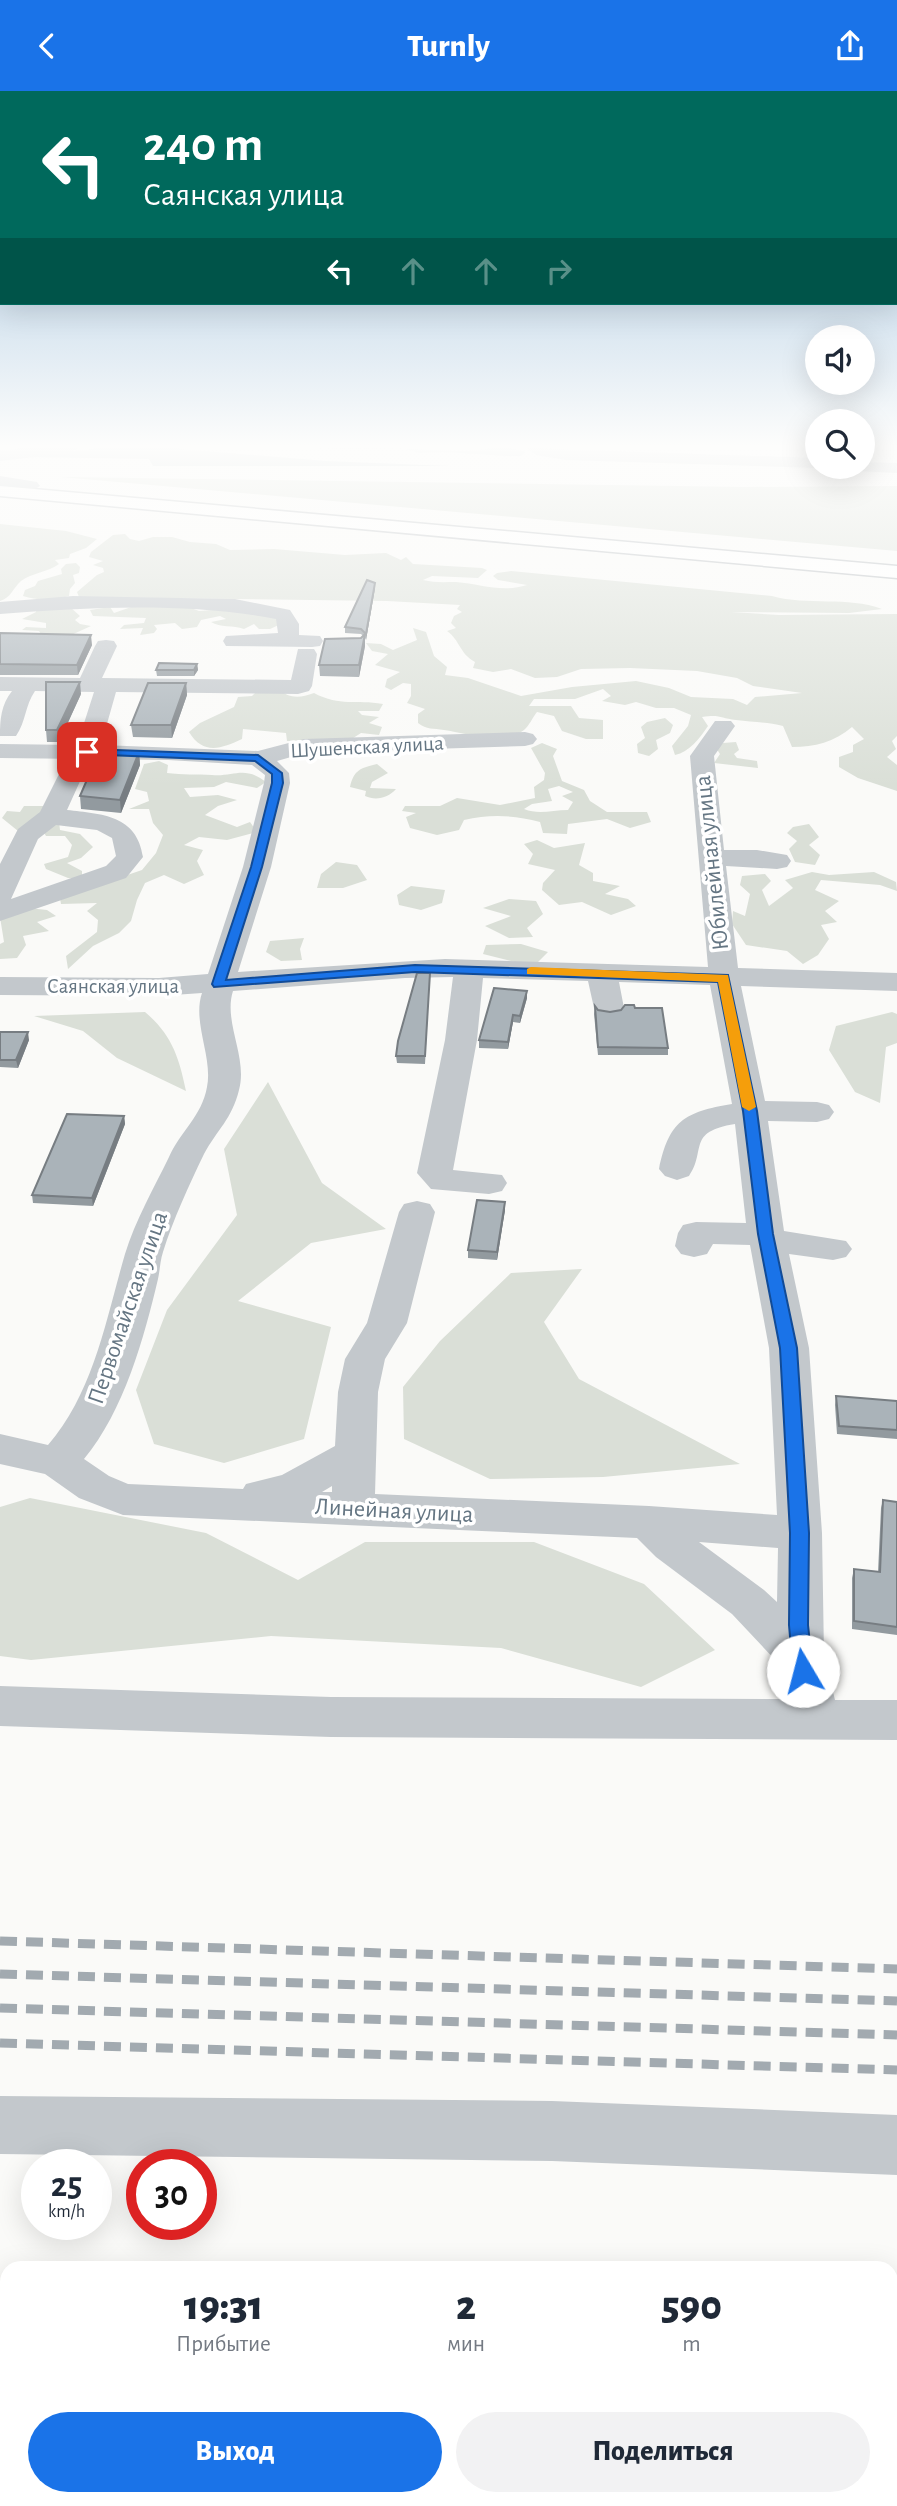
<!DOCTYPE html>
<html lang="ru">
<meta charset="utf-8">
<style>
:root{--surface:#fff;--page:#f2f2f3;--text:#1f2937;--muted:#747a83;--accent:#1a73e8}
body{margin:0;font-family:"Alegreya Sans",sans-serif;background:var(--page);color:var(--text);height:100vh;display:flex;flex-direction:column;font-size:26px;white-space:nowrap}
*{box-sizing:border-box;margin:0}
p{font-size:23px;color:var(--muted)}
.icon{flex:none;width:38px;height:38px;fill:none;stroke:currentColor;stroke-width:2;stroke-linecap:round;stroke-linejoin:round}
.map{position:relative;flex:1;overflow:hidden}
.drawer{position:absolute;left:0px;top:2170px;width:898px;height:245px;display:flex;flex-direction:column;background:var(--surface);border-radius:21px 21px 0 0;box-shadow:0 7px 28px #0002}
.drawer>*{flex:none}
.guide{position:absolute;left:0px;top:0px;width:898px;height:214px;box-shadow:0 7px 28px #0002;background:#00695c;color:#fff;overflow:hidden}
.controls{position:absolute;left:805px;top:234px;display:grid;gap:14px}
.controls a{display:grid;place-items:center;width:70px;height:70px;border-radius:50%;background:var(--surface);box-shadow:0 7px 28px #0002;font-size:35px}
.speed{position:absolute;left:21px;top:2058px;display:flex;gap:14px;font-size:35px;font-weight:700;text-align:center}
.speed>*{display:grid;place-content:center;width:91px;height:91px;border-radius:50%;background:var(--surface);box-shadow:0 7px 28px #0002;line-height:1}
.speed small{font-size:18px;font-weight:400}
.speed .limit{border:10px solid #d22;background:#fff;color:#111}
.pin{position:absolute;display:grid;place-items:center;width:60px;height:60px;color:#fff;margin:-30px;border-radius:14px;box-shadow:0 4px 10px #0006}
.me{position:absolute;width:77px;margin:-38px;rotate:352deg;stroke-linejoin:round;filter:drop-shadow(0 0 5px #0008)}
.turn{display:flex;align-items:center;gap:24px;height:147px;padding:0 28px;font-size:32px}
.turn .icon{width:91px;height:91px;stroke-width:2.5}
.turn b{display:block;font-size:49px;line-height:60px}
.lanes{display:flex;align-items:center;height:66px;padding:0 28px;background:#0003;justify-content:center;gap:35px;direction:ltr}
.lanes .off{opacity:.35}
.eta{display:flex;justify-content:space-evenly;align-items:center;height:119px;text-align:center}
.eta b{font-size:42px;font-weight:800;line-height:49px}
.button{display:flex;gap:14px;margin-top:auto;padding:14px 28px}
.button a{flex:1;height:80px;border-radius:42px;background:var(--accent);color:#fff;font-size:28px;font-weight:800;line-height:80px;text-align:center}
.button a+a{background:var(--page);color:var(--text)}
header{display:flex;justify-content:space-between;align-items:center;height:91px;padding:0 28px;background:var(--accent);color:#fff;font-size:32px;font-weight:800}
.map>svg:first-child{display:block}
</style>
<header><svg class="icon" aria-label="back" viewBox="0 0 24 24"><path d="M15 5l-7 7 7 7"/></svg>Turnly<svg class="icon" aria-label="share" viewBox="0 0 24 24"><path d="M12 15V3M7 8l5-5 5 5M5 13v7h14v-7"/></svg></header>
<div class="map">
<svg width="897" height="2415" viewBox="0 0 897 2415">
<rect width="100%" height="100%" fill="#fafaf8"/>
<!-- green -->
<path fill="#dadfd7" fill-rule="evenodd" d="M61,386l683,10 153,-1v65z
M0,433l66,7 31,8 -11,9 -16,6 -1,4 -14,2 4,4c-11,8 -27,9 -38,17 -8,7 -10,17 -21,20z
M125,443l5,5 9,2 14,-4h19l18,5 26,2 14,6 44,-1 71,6 41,-2 15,7 5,-3 7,7 69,4 5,2 -9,8 -46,-2 -9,4c12,3 22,2 33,2 25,2 46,11 71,3l-29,-5 -5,-4 4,-3 14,-2 261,25c36,10 75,0 110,13l-33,4 -118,-1 48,3 118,-1v122l-5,5 4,8 -9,8 10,8v26l-39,-13 -19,-11v-10l14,-5v-7l11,-6 -12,-12c-18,15 -37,20 -60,20l-9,-21c-16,-4 -31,-4 -47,-6 -16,-2 -16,-6 -34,-3l6,9c-8,12 -19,26 -33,29l-3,-9 16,-20 3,-11 -17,-7h-18l-20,-6 -11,3 -23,-4 9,-5 -8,-7 -28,10h-41l-5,7h42l8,12 24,2v19h-17l-24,-8 -8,-15 -17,-4c-4,5 -8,14 -13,18 -18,15 -60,3 -80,0 -11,-2 -17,0 -26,-7v-9l7,-5 -18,-6 4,-7v-12l-8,-1 -12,7 -6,-3 2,-8 13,-7 -25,-7 13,-11 -16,-3 -6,-8 15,1 12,6 24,-10 -4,-12 13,4 8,24 13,11 -2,8 23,3 53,18 51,-9 64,-6 33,7 22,9 42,2 14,6 8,-8 47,-4 -49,-7 -16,-8 -40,-7 -67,-3 -49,1 -24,8 -22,1 -24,-9 -18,3 -20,-4 2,-6c-16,-9 -15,-22 -28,-31l9,-3 -5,-5 3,-7 8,-4 -5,-3 3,-4 -73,-4 -308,-4 -2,-5 20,-17 7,-3 -1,-4 -10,-3 10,-4 -14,-4 2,-5 22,-17z
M76,472l4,4 -1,6 -6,2 2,8 -5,6 -1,7c-16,4 -31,5 -46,0l2,-6 10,-4 3,-5 24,-7 -1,-5 5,-5z
M134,515l57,2 8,3 26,-2 49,7 7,8 -11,5h-11l-5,-5 -10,5c-11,-4 -24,-1 -33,-7l15,-3 -6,-3 -19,4 -4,7 -15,2 -7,-6 -21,2 3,4 -3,4 -14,2 3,-7 -23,1 4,-4 20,-2 2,-5 -53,-2 -3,-6 20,-3 4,6z
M70,516l10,9 -5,4 5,4 11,2 -22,10 -49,-1 21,-1 -2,-3 -17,-1 4,-3 20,1v-5l-24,-4 14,-7 1,-4z
M278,598c12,10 22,9 36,4 27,14 41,6 69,11l-4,7h-21l4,4 17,2 -10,6 13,4 -3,8 -18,-2 -14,9 -60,-1 -1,-8 -43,-4 -1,10c-21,10 -39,16 -53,-7l11,-9 34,-16 4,-10 14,-1 6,-6z
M665,627l8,7 -3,8 -14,7 2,9 -9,7 -11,-3 -1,-9 8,-6 -4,-11 6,-5z
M736,651l3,8 -5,4 3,4 20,3 1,7 -44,-5 6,-9 -4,-6 7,-5z
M542,652l15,6 -4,7 9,25 22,9 6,11 17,11h40l4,10 -21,6 -23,-9 -39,5 -1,10 -24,-1 -3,-11c-26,-7 -50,-8 -76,-2l-5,10 -22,5 -27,-7 -4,-11 10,-4 -14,-2 3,-5h35l17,-8 43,7 35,-7 -1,-11 10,-7 1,-7 -14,-25zM559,695l14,6 -11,4 11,6 -5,8c-16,0 -29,5 -44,-1l8,-5 20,-3 -4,-12z
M159,670l9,4 -1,8c15,2 30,1 45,2 22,2 32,-10 54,7l-9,6 -31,-6 -12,5 -30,1 6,9 28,-2 19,5 -19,6 -13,9 32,12 13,-5 7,10 -30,8 -28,-3 -15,8 19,5 -6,11 7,14 -20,9 -20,-9 -19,8 -8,17 -6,21 -12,12 -26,13 -25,23 -2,-13 31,-24 1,-12 -11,-9 10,-8 -36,1 -1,-6 82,-28 14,-17 7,-18 -10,-12 -4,-14h-20l20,-8 -2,-9 -12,-3 9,-25z
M377,673l11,9 -16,9 -2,6 26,1c-8,9 -20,12 -31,7l1,-5 -16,-4c4,-17 10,-19 27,-23z
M24,715h22l-5,16 -23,9 -16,-13 5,-7 13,1z
M59,731l1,8 20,4 13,13 -12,11 -14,5 15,8v8l-14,-1 -22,-9 -2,-5 24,-7 4,-12 -7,-9h-19l-3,-5z
M809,733l10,13 -10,8 11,10 -5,10 -20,-3 -6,-13 8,-8 -10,-8 6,-6z
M537,749l17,8 31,-5 -6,22 14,8v8l27,5 -15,8 23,5 8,7 -25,9 -29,-13 -23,3 -17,-15 1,-7 12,-13 -27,-6 5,-10 -9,-10z
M336,771l21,3 10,15 -24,8h-26l4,-14z
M812,781l17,3 45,-3 22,10 1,9 -17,-6 -59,-5 -6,10 24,11 -14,10 12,11 -16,3 8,14 -11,16 -15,9 -16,-13 -41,-6 -14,-21 1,-13 12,5 5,-22 -10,-9 2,-9 23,-2 6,7 -9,9 7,16 24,-18 -8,-8z
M411,795l34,4 -3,13 -21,7 -22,-5 -2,-10z
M509,808l27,2 7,13 -16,14 6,9 -24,1 -24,-12 26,-10 -28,-8z
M28,817l19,2 9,6 -19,6 12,9 -26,5 3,9 -9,13 -17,1v-15l4,-2 -4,-25z
M304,847l-4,11 2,11 -21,1 -15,-9 4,-11z
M521,853l27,8 -10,10h-23l-32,-8 3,-9z
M145,921c27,23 34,45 41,79l-69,-33 -34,-27 -49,-15z
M892,921l5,2v29l-11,4 -6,56 -25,-11 -26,-42 7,-24z
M268,991l54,101 64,46 -75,14 -73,58 93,26 -27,112 -80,24 -70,-19 -18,-54 31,-80 70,-95 -13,-66z
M582,1178l-38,53 35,57 161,85 -137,13 -113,2 -86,-40 -1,-52 37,-46 71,-68z
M30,1407l176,35 92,47 67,-38h169l110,42 71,66 -74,37 -140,-39 -230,-12 -240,24 -31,-4v-149z"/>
<!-- water -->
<path fill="#bbc7cb" d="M100,357h69l157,13 124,5h-297l-4,-7 -123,-2z
M307,357c50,0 99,0 149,3 22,1 48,-8 70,1l-5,4h-15l-62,-4 -24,1 -15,-4z"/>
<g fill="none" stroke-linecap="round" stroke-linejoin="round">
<!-- major casing -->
<g stroke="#b5babe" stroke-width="3">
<path id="major" d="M0,395l897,80v12l-897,-82z"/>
</g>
<!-- minor -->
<path fill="#c3c8cc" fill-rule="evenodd" d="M23,357h55l-8,5 -70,8v-10z
M527,357l290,10v9h3l-3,1 -251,-8 -30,-5z
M863,371l34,1v10l-41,-2 -2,-4h9z
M0,385l37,6 3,4 -9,5 -31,-5z
M73,505l162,3 55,11 9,14v11l21,1 3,5 -3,5 -8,1 -86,-1 -3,-5 3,-5 52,-3 -2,-14c-88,-17 -187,-12 -276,-5v-12z
M106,549l8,1 3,5 -15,32 189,2 7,-31h16l3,5 -5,32 -3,5 -11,3 -182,-2 -15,53 157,6 46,-12 221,-7 8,2 4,5 -4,5 -8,2 -220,7 -28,8 12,12 1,10 -19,84 -33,105 207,-13 263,8 -18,-211 25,-35h16l4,5 -21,30 10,94h33l30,5 4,6 -4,6 -10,2 -51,-3 12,102 159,5v18l-156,-5 24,115 52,1 12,3 5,7 -5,7 -12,3 -49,-1 16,110 62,10 6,8 -6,8 -13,3 -44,-6 20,94 13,185 2,122 11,45h62v40l-566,-3 -331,-11v-40l331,11 455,2 -8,-36 -46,-49 -76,-57 -19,-19 -514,-23 -44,-17 -34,-24 -45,-10v-30l48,11c46,-53 58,-126 77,-191 10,-33 29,-66 44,-97 11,-25 33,-41 38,-70 6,-30 -15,-65 -5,-94l-43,3 -159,-1v-18l159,1 49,-4 35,-107 21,-84 1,-8 -13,-10 -84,-5 -168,-2v-14l77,1 17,-53 -59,-1c-10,14 -9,31 -19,45h-16c0,-17 1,-31 12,-45h-12v-14l80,1 15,-32 3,-5zM453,886l-8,63 -28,133 14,16 58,5 13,-3 5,-8 -5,-8 -49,-5 24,-130 6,-62 105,3 6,27 4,7 11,2 11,-2 4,-7 -5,-26 91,3 22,119c-48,8 -63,17 -73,65l6,7 12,4 12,-4c18,-26 -3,-44 46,-52l11,99 -50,-1 -13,3 -5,8 -3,13 6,8 13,3 13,-3 6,-10 37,1 19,103 8,167 -128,-9 -274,-12 3,-102 7,-33 22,-36 28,-111 -5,-8 -13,-3 -13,3 -5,8 -32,111 -22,36 -7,33 -3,54 -53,29 -36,9 -3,5 -115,-5 -19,-8 -25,-17c40,-48 60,-121 74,-180 2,-9 2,-18 5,-27 10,-32 26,-67 41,-98 13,-24 28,-35 35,-64 9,-33 -16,-68 -6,-99l172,-13zM332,1395v6h-10zM699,1451l79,6 -1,54 -13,-12z
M74,670l9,2 3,5 -19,42c35,4 70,5 76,47l-17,21 -126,43v-57l18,-35 22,-17 22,-44 3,-5zM56,734l41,5 15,8 4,18 -10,10 -95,33 27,-60z
M0,2005l552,5 345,14v60l-345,-14 -552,-7z"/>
<!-- major -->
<use href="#major" fill="#fff" fill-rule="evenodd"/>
<!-- rail -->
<path stroke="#a2aab0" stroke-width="9" stroke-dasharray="17 9" stroke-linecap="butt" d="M0,1850l897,28
M0,1883l897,27
M0,1917l897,27
M0,1952l897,27
M0,2262h7
M891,2290l6,1
M0,2405h7
M94,2408l192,7"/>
</g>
<!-- wall -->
<path fill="#929a9f" d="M375,492v5l-9,52 -1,-2v8l-6,31 -39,-1 -1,-11 44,-29 -2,-2 -16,-1v-6z
M0,542l92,12 -14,30h-78z
M197,573l1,6 -4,6h-37l-1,-6z
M186,592l1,12 -15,43 -39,-1 -2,-12z
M81,603l-22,48h-12l-1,-12z
M139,661l1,13 -19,48 -40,-4 -1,-13z
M430,882l-5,91 -28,-1 -1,-7z
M527,900v7l-7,25 -7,-1 -5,27 -29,-1v-8z
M595,915l3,4 12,2 25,-4 33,40v7h-70l-4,-41z
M0,941l29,8 -11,28 -18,-1z
M124,1025l1,8 -32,82 -60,-3 -1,-8z
M505,1119l-8,50 -29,-2v-8z
M836,1305l61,5v38l-60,-5 -2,-29z
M883,1409l14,2v133l-45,-6v-51l2,-9 24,3 3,-64z"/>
<!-- shaded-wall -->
<path fill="#777d82" d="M375,492v5l-9,52v-6z
M365,543v12l-6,31v-12z
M91,544l1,10 -14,30 -1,-10z
M197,573l1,6 -4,6v-6z
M80,591l1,12 -22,48 -2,-12z
M186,592l1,12 -15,43 -1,-13z
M139,661l1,13 -19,48 -1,-13z
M527,900v7l-7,25v-7z
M513,924v7l-5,27v-7z
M28,941l1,8 -11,28 -2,-8z
M124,1025l1,8 -32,82 -1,-8z
M505,1111v8l-8,50v-8z"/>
<!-- building -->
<path fill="#aab3b9" stroke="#777d82" stroke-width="2" d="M367,489l8,3 -9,51 -5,-5 -16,-2z
M0,542l91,2 -14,30 -77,-1z
M365,543l-6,31h-40l6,-26 36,-1z
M159,572l38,1 -3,6h-38z
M46,591h34l-23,48h-11z
M148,592h38l-15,42h-40z
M99,661h40l-19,48 -40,-4z
M417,882h13l-5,83h-29l2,-15z
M494,897l33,3 -7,25 -7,-1 -5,27 -29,-2z
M625,914h9l1,3h27l6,40 -70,-1 -3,-41 3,4 12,2 11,-2z
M0,941h28l-12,28h-16z
M67,1023l57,2 -32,82 -60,-3z
M477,1109l28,2 -8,50 -29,-2z
M836,1305l61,5v29l-58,-4z
M883,1409l14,2v125l-43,-6v-52l26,3z"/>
<!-- sky -->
<linearGradient id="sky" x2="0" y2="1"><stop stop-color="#96bcdc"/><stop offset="0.51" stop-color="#fdfdfc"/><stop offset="1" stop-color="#fdfdfc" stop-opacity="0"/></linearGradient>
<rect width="897" height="696" fill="url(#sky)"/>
<!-- route -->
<path fill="#1a73e8" stroke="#114b97" stroke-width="2" d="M87,658l171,6 24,18 1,10 -21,84 -36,113 189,-15 313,10 29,136 16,123 24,114 12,185 -1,92 5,46 -3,5 -7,3 -7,-3 -3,-5 -4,-46 1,-92 -10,-185 -22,-114 -15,-123 -25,-129 -303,-10 -201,15 -2,-3 39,-117 21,-84v-9l-17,-13 -172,-7v-4z"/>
<!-- slow -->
<path fill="#f59e0b" d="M531,876l197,8 28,132 -7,4 -7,-4 -24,-125 -191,-8v-5z"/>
<g text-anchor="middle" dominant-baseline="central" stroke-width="7" stroke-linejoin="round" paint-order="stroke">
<!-- far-street labels -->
<g font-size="21" fill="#657683" stroke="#fff">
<text transform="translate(367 656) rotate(-3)">Шушенская улица</text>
<text x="113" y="895">Саянская улица</text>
</g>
<!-- street labels -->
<g font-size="24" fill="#657683" stroke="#fff">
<text transform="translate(712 772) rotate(-96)">Юбилейная улица</text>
<text transform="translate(128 1217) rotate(-71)">Первомайская улица</text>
<text transform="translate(394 1420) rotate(3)">Линейная улица</text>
</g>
</g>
</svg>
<div class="controls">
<a><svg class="icon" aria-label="sound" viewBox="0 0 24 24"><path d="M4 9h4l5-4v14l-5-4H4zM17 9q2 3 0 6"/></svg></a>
<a><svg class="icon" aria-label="search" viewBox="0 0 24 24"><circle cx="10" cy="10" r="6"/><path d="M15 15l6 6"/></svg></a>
</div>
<div class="speed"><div>25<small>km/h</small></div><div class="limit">30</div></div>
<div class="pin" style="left:87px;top:661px;background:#d93025"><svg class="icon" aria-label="arrive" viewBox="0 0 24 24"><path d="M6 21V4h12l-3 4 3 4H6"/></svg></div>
<svg class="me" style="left:803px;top:1580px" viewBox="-20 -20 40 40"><circle r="19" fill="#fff"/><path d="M0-13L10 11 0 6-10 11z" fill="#1a73e8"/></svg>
<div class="guide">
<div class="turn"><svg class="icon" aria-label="left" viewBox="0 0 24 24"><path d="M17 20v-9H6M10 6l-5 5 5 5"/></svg><div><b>240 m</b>Саянская улица</div></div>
<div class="lanes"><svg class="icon" aria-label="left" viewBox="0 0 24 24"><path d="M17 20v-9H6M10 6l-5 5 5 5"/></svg><svg class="icon off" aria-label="ahead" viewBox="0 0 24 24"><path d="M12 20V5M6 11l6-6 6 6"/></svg><svg class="icon off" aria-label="ahead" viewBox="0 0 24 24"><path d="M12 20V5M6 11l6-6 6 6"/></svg><svg class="icon off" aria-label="right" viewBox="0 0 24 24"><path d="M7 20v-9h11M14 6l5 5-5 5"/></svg></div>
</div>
<section class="drawer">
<div class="eta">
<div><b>19:31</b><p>Прибытие</p></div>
<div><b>2</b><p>мин</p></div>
<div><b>590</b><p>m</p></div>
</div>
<div class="button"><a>Выход</a><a>Поделиться</a></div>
</section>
</div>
